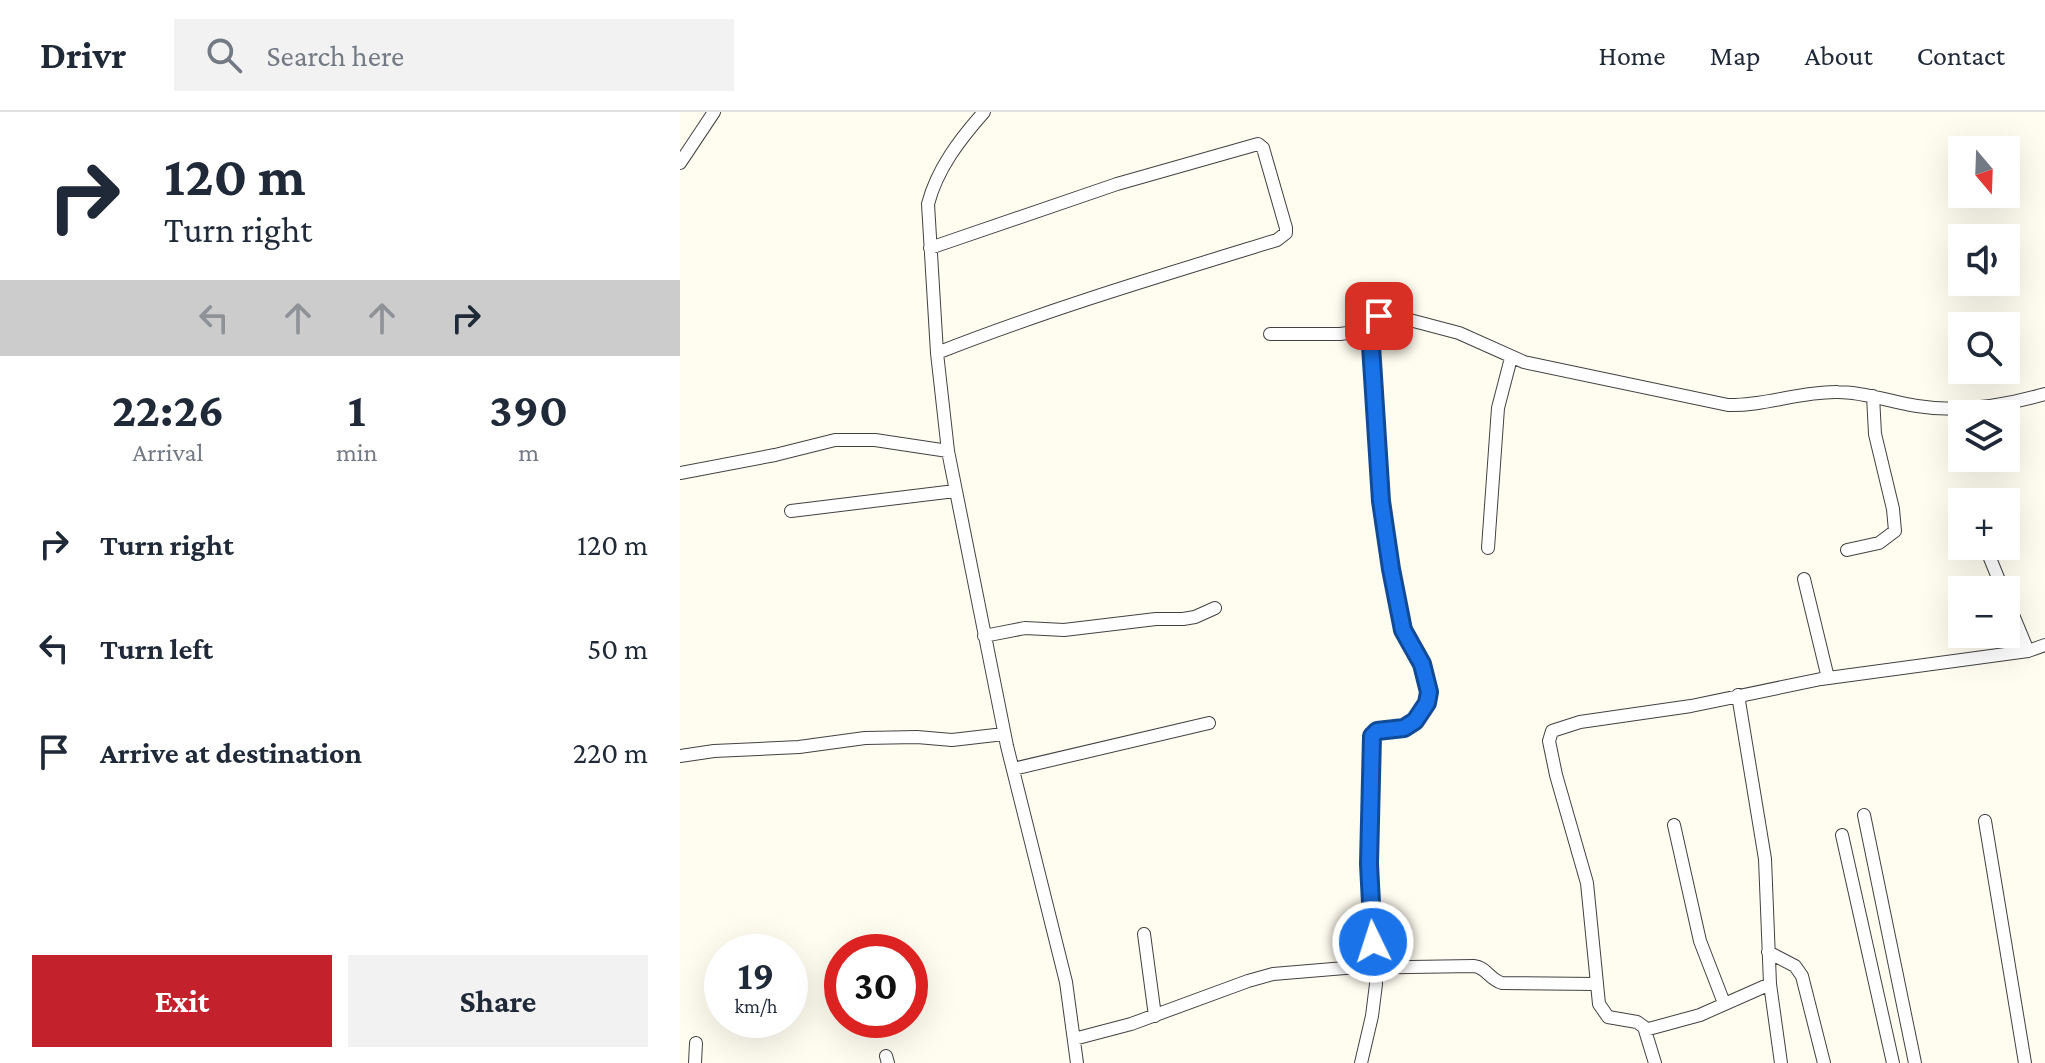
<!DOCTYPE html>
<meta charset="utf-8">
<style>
:root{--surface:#fff;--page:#f2f2f3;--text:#1f2937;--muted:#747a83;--line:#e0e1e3;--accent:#c3222d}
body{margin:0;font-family:"Crimson Pro",serif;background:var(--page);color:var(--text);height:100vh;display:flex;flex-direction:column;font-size:30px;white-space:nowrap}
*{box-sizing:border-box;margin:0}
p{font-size:26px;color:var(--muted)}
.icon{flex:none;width:44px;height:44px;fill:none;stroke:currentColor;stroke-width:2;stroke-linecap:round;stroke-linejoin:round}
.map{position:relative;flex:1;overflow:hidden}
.panel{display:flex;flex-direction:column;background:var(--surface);width:680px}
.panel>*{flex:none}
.guide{background:#fff;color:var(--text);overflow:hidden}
.needle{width:52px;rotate:161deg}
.buttons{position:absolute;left:1268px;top:24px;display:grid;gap:16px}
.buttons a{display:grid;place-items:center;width:72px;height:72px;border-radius:0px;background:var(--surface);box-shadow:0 8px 32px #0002;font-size:40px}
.speed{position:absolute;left:24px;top:822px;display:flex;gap:16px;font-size:40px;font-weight:700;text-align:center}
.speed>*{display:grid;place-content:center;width:104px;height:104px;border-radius:50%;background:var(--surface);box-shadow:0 8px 32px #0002;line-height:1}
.speed small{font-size:20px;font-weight:400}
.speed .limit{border:12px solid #d22;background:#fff;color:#111}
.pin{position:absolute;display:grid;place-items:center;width:68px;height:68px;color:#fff;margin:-34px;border-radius:16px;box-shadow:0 4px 12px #0006}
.me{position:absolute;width:88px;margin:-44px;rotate:356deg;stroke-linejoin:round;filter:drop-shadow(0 0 6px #0008)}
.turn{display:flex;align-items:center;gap:28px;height:168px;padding:0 32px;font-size:36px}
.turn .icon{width:104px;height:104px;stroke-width:2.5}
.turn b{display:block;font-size:56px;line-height:68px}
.lanes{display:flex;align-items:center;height:76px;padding:0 32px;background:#0003;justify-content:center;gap:40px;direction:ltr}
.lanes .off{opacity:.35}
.eta{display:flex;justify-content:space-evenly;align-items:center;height:136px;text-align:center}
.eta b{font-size:48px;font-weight:700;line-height:56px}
.cta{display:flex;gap:16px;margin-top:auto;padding:16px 32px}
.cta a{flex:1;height:92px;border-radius:0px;background:var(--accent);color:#fff;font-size:32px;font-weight:700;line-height:92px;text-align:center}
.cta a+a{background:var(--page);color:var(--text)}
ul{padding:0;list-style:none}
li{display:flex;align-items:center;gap:24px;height:104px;padding:0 32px}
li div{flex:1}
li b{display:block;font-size:30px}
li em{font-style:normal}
header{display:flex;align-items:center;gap:48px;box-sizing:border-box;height:112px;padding:0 40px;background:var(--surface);border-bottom:2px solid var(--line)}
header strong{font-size:38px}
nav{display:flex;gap:44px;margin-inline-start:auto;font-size:28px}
.search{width:560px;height:72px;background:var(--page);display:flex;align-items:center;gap:20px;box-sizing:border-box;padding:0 28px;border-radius:0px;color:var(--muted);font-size:30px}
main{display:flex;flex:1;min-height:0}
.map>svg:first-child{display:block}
</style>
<header>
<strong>Drivr</strong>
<div class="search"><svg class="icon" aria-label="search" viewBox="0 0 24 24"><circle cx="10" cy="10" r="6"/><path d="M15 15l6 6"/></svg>Search here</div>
<nav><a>Home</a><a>Map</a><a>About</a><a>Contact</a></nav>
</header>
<main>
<section class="panel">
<div class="guide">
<div class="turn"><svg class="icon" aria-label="right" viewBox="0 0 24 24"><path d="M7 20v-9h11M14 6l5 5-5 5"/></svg><div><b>120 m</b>Turn right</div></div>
<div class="lanes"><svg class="icon off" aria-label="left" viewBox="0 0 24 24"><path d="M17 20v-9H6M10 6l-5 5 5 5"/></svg><svg class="icon off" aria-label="ahead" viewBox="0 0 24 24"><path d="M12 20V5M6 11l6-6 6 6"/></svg><svg class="icon off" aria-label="ahead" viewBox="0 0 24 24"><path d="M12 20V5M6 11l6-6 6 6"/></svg><svg class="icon" aria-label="right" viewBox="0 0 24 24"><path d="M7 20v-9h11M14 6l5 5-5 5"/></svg></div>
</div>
<div class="eta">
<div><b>22:26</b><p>Arrival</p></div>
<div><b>1</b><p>min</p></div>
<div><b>390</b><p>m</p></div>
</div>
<ul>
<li><svg class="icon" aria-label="right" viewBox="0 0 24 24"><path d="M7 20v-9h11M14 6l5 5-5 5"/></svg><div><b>Turn right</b></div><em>120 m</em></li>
<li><svg class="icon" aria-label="left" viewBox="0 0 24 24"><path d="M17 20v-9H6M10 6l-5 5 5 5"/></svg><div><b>Turn left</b></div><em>50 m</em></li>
<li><svg class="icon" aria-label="arrive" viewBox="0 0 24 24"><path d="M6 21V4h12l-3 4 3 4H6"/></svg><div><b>Arrive at destination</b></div><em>220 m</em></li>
</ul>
<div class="cta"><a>Exit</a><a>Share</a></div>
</section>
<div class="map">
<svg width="1365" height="951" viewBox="0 0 1365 951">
<rect width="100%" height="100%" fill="#fffcf0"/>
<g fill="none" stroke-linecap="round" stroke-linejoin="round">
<!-- minor casing -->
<g stroke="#424242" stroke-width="14">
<path id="minor" d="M304,0c-24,27 -47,57 -56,92l9,149 11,98 59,295 59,236 11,81
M0,51l34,-51
M250,136l187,-64 141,-40 5,4 23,80v5l-9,7c-114,35 -228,69 -340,113
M590,222h70l30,-4
M0,361l95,-18 60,-15h40l73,11
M111,399l164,-20
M1305,434l18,44
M808,436l10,-140 13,-50
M1167,438l32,-7 16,-12 -2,-22 -18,-75 -2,-38
M1124,467l24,99
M1326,486l22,53
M304,524l41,-8 39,2 92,-11h27l12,-2 20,-9
M1058,583l27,164 5,125 11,79
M0,644l34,-5 85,-4 66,-9 52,-1 35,3 52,-6
M333,657l196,-46
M1184,703l51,248
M1305,709l40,242
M994,713l26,116 24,62
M1162,723l51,228
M464,822l11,82
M1088,840l27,14 7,10 22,87
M965,918l55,-15 70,-31
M394,927l57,-15 117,-43 25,-7 72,-6 129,-2c12,1 16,14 28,17l94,1
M206,944l2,7
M15,951l1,-20
M681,951l11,-47 4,-32 -7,-120 3,-128c14,-15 41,2 54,-31 13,-32 -19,-56 -26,-84 -9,-40 -15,-81 -19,-121 -3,-26 -2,-53 -5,-80 -2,-24 -10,-68 -6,-91 2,-9 9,-14 17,-15l72,19 65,29 204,43c38,1 73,-14 110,-13 27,0 52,10 79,14 43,7 87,0 128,-12
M975,951l-11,-36 -7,-5 -29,-5 -9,-13 -12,-121 -31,-108 -7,-34 3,-10 28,-9 111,-16 130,-27 207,-28 17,-6"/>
</g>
<!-- minor -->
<use href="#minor" stroke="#fff" stroke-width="12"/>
</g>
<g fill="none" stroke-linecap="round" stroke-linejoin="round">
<!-- route casing -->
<g stroke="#114b97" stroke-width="20">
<path id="route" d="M693,830l-4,-78 3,-128 5,-5 27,-3 11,-7 12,-18 2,-11 -7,-28 -19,-34 -12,-61 -10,-68 -11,-171 9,-14"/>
</g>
<!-- route -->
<use href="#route" stroke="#1a73e8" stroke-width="14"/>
</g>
</svg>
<div class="buttons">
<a><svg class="needle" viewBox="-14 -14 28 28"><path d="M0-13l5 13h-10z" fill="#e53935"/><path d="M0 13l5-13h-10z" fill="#747a83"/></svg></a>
<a><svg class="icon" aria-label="sound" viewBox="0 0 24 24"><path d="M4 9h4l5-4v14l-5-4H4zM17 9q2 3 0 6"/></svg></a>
<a><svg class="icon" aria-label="search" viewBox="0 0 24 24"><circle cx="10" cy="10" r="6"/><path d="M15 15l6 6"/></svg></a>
<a><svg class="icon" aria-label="layers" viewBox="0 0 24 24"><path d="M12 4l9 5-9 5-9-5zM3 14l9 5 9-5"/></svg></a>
<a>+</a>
<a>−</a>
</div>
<div class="speed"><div>19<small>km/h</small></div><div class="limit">30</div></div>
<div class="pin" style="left:699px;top:204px;background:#d93025"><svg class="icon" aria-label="arrive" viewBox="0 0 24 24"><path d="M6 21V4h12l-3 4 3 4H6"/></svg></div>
<svg class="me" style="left:693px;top:830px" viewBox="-20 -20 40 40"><circle r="17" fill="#1a73e8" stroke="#fff" stroke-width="3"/><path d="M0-11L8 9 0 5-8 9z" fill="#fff"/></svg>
</div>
</main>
